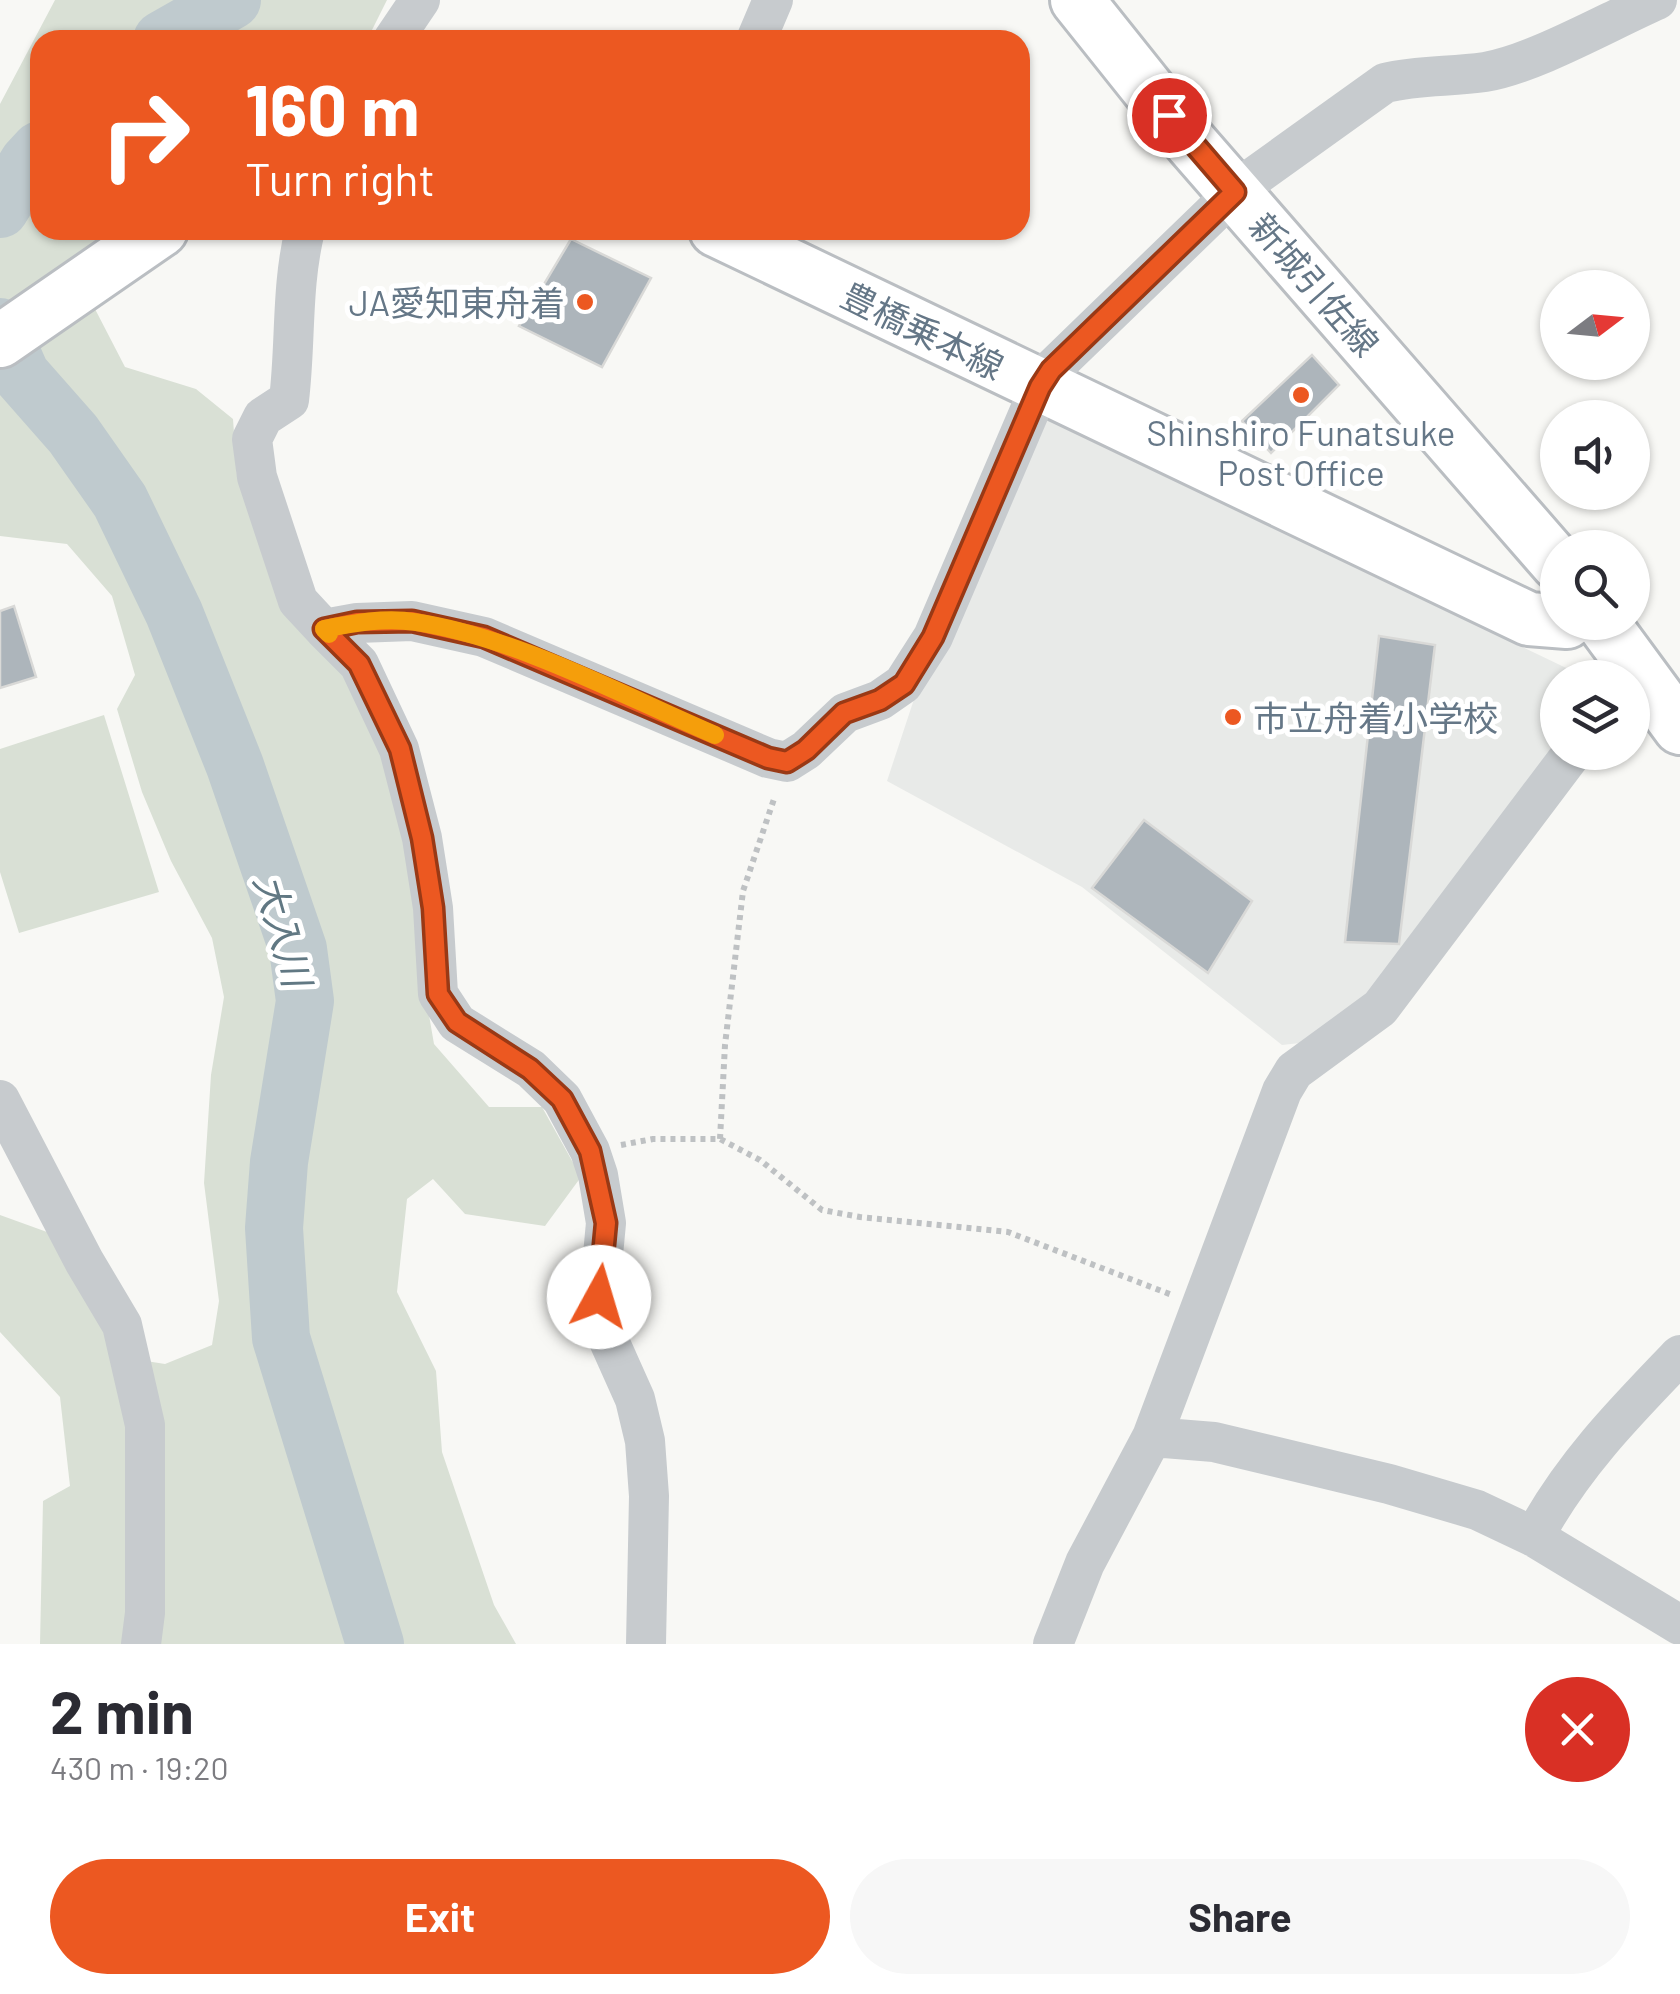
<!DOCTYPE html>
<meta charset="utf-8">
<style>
:root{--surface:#fff;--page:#f7f7f7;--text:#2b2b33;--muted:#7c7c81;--accent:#ec5821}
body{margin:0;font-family:Barlow,"Noto Sans JP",sans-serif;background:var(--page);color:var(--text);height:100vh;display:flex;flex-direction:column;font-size:38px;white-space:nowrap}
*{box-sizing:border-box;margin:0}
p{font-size:32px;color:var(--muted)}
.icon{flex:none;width:55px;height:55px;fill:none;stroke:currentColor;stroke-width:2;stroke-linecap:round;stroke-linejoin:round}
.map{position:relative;height:1644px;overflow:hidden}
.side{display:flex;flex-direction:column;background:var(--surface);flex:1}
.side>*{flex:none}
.top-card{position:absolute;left:30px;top:30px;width:1000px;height:210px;border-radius:30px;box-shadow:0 2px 8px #0004;background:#ec5821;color:#fff;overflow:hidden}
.needle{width:65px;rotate:74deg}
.buttons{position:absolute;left:1540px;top:270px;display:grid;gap:20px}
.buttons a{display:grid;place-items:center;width:110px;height:110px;border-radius:50%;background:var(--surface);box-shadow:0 2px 8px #0004;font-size:50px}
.pin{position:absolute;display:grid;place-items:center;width:85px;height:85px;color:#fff;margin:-42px;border:5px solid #fff;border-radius:50%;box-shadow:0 2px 10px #0007}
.me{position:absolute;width:110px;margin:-55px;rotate:6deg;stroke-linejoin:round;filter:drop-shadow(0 0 8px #0008)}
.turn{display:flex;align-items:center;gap:35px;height:210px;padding:0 50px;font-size:45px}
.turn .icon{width:130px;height:130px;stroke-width:2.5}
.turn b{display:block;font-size:70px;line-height:85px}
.round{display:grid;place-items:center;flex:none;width:105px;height:105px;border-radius:52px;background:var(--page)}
.overview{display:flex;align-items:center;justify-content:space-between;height:170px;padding:0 50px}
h1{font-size:60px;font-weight:700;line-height:75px}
.primary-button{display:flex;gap:20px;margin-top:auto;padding:20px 50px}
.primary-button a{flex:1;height:115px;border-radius:60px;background:var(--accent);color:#fff;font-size:40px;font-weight:700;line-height:115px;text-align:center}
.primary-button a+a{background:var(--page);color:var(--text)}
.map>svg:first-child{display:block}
</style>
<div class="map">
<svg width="1680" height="1644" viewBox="0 0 1680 1644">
<rect width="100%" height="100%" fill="#f8f8f5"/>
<!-- built -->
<path fill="#e8eae8" d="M1045,417l540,260 -27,1 -1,73 -191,246 -57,45 -27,3 -200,-158 -195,-106 32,-97z"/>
<!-- green -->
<path fill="#d9e0d5" d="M55,0h332l-20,40h-327v190h72l-38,26 21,53 30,58 71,22 37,30 4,57 147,262 44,164 -3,90 9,52 55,63h53l39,70 -36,49 -80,-12 -32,-35 -26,20 -10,93 39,79 6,81 52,153 22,39h-476l3,-143 27,-15 -10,-89 -60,-65v-117l47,17 74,125 44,7 47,-19 7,-44 -15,-118 7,-108 13,-78 -12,-59 -41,-77 -29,-69 -25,-83 18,-34 -23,-79 -45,-52 -67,-8v-432z
M104,715l55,177 -140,41 -19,-61v-123z"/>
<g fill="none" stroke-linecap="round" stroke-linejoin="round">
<!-- river -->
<path stroke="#bfcace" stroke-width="58" d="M162,40l70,-40
M0,209l28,-46 12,-13
M0,327l21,48 52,59 47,67 54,112 61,153 63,183 7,52 -26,161 -5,66 7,110 94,306"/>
</g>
<!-- building -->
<path fill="#adb5bb" stroke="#d9d9d7" stroke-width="2.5" d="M571,239l80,39 -49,89 -83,-41z
M1312,355l27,30 -68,68 -29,-32z
M14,606l22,71 -36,11v-77z
M1379,636l56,9 -36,299 -54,-2z
M1144,820l108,81 -44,72 -116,-85z"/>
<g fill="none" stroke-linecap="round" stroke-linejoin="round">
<!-- major casing -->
<g stroke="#babec2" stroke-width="58">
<path id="major" d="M1077,0l115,144 366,420
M716,230l813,389 38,3
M0,341l161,-111
M1602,622l78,106"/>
</g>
<!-- path -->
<path stroke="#bec1c3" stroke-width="6" stroke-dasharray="5 5" stroke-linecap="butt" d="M720,1139l5,-94 18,-154 32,-95
M621,1145l32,-6h67l40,21 62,50 38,7 148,15 164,63"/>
<!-- minor -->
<path stroke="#c7cbce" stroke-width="40" d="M393,40l27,-40
M756,40l17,-40
M305,230c-14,57 -9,112 -16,170l-26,17 -11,22 5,38 41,124 26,28 33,-6 55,-2 72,16 284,121 19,4 19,-12 39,-37 35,-13 23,-16 30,-47 107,-250 11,-17 189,-183 145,-104c33,-8 66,-6 100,-11 49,-8 124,-51 172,-72
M324,629l35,35 40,85 23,89 11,70 5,86 19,29 74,46 31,30 28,52 8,24 8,48 -7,74 2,26 34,76 10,42 4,55 -3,148
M0,1100l84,161 38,64 23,100v188l-4,31
M1152,1437l62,5 175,42 88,26 57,27 146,88
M1534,1537c38,-71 90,-124 146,-182
M1053,1644l32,-81 67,-126 130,-346 12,-20 86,-63 193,-256"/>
<!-- major -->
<use href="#major" stroke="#fff" stroke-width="52"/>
</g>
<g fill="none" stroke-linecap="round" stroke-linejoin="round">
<!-- route casing -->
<g stroke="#993915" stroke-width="25">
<path id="route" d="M599,1297l7,-74 -16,-72 -28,-52 -32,-30 -73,-47 -19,-28 -5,-86 -11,-70 -22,-89 -41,-85 -35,-35 33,-7 55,-1 72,16 284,121 19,4 19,-12 38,-37 36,-13 24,-16 29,-47 107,-250 11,-17 184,-178 -66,-77"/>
</g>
<!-- route -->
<use href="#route" stroke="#ec5821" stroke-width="18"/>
<!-- slow -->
<path stroke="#f59e0b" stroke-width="18" d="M329,634l-5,-5c29,-6 62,-12 91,-7 100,15 207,73 300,113"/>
</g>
<!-- markers -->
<g fill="#ec5821" stroke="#fff" stroke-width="4">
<circle cx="585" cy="302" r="10"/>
<circle cx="1301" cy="395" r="10"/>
<circle cx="1233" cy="717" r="10"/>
</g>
<g text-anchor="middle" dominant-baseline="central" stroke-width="10" stroke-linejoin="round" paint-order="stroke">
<!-- street labels -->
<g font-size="35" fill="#657787" stroke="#fff">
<text transform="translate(1315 284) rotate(49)">新城引佐線</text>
<text transform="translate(923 330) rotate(26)">豊橋乗本線</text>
</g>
<!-- poi labels -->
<g font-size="35" fill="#657787" stroke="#fff" text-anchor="end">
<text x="565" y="302">JA愛知東舟着</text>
<text x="1301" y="432" text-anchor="middle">Shinshiro Funatsuke<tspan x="1301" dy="40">Post Office</tspan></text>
<text x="1253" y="717" text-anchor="start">市立舟着小学校</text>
</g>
<!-- water labels -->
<g font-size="38" font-style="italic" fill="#617883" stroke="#fff">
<text transform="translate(284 930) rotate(74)">大入川</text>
</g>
</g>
</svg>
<div class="buttons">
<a><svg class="needle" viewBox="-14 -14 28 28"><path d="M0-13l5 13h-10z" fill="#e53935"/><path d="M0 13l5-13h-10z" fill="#7c7c81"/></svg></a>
<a><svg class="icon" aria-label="sound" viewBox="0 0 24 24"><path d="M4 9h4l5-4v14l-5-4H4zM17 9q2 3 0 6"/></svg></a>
<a><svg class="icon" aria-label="search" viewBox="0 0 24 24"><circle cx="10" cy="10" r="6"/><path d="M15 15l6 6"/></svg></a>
<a><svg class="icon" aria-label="layers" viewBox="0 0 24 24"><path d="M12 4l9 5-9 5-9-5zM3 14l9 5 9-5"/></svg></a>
</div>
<div class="pin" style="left:1169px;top:115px;background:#d93025"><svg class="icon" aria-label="arrive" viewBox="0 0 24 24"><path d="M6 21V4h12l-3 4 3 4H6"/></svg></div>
<svg class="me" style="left:599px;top:1297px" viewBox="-20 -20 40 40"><circle r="19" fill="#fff"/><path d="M0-13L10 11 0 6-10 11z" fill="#ec5821"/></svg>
<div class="top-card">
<div class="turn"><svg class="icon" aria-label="right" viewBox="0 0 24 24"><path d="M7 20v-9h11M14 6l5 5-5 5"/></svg><div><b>160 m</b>Turn right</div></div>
</div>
</div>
<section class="side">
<div class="overview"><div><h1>2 min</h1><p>430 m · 19:20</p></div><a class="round" style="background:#d93025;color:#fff"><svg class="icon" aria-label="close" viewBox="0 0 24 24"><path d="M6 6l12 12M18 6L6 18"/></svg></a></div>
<div class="primary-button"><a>Exit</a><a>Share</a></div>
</section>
